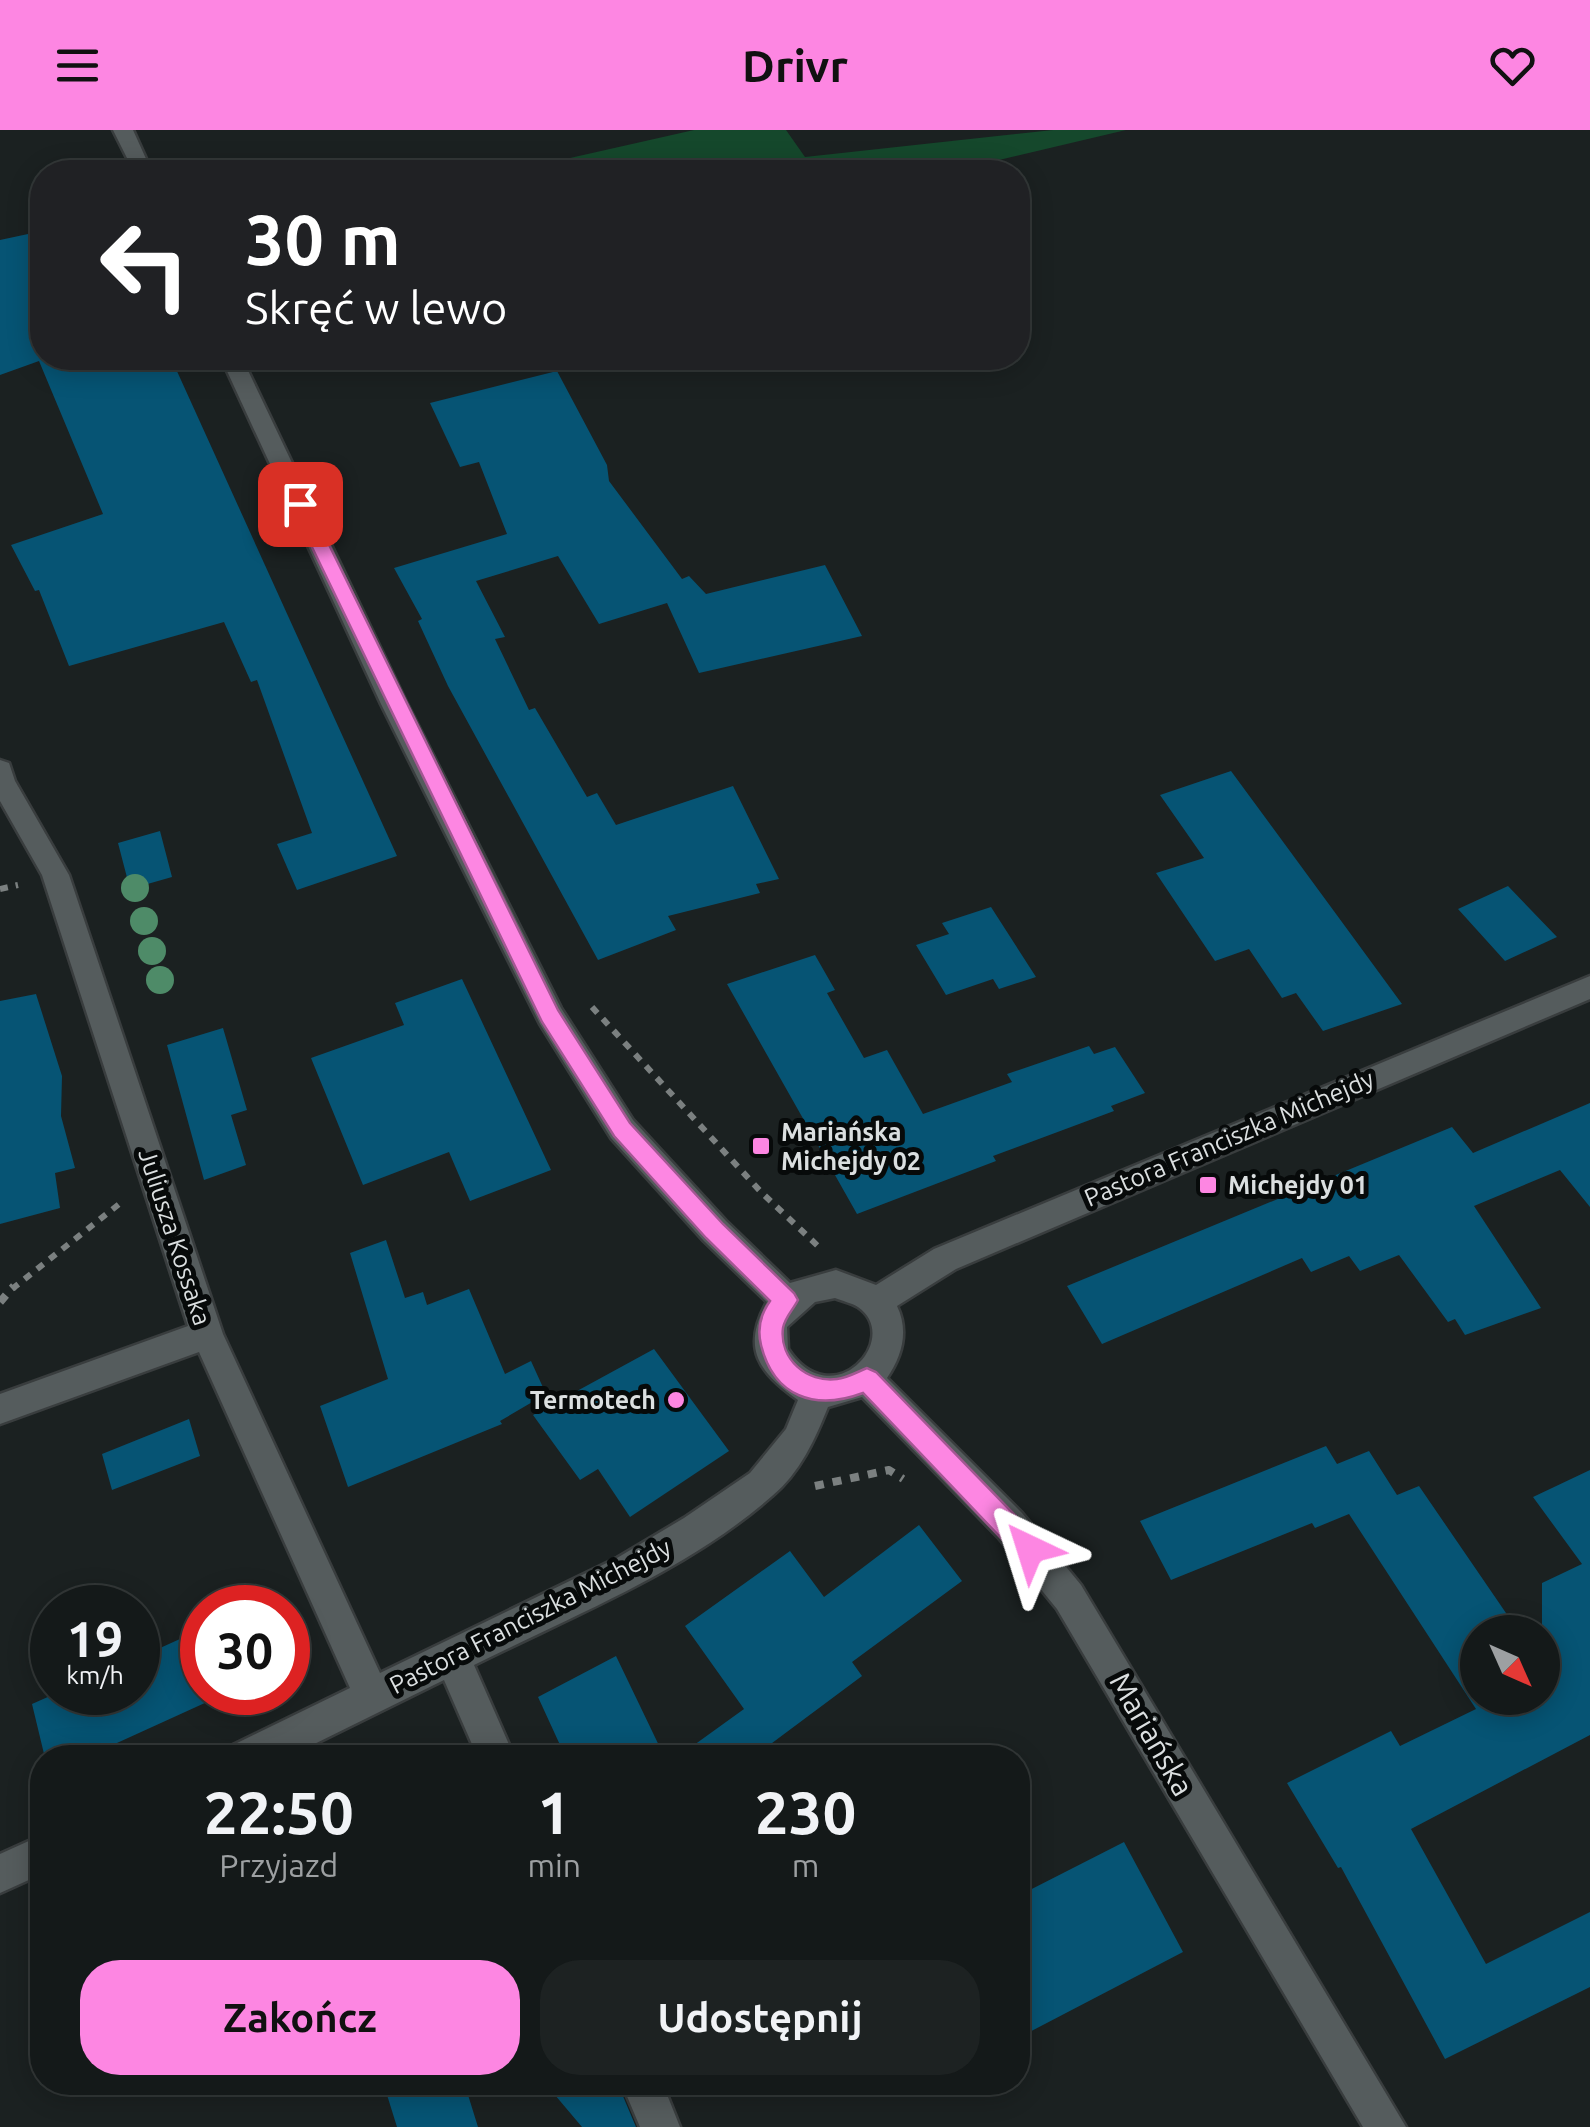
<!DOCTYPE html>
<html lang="pl">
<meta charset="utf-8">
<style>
:root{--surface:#141919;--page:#1d2222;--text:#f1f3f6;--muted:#9da0a2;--line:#333838;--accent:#fd86e2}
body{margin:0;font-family:Ubuntu,sans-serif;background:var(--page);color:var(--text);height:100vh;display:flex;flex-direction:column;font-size:38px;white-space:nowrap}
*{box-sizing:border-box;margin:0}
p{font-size:32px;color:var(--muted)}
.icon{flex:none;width:55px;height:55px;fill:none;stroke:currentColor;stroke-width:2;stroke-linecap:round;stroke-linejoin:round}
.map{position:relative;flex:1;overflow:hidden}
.details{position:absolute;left:30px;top:1615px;width:1000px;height:350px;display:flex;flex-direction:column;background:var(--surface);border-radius:40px;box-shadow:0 5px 25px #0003,0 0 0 2px var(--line)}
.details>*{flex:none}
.hud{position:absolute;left:30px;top:30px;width:1000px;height:210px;border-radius:40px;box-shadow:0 5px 25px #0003,0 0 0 2px var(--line);background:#202124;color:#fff;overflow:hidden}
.needle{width:65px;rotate:135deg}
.buttons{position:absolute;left:1460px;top:1485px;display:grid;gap:20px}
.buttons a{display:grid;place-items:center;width:100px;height:100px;border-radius:50%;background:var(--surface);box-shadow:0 5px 25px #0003,0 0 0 2px var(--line);font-size:50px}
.speed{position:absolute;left:30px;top:1455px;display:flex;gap:20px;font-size:50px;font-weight:700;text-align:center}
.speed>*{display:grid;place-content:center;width:130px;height:130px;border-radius:50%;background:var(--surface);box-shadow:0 5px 25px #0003,0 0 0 2px var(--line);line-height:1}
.speed small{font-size:25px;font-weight:400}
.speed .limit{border:15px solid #d22;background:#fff;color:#111}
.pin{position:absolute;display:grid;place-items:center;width:85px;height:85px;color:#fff;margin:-42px;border-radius:20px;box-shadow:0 5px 15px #0006}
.me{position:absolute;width:110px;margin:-55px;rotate:319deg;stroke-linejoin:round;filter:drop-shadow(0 0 8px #0008)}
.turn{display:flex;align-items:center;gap:35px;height:210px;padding:0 50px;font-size:45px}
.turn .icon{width:130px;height:130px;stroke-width:2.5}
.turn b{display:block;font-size:70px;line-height:85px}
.eta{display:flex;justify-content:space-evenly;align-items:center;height:170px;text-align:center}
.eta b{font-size:60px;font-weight:700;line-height:70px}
.cta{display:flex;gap:20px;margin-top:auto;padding:20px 50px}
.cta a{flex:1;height:115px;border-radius:40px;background:var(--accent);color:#111;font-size:40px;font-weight:700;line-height:115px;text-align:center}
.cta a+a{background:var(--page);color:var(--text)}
header{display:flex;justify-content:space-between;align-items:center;height:130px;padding:0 50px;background:var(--accent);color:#111;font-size:45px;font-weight:700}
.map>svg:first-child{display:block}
</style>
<header><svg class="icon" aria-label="menu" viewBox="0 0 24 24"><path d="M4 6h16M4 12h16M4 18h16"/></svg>Drivr<svg class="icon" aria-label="heart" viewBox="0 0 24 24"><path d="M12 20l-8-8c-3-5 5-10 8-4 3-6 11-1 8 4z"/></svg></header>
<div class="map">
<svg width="1590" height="1997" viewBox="0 0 1590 1997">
<rect width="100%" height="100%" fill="#1b2121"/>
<!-- green -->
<path fill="#15482c" d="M694,0h92l19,27 248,-27h73l-178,42h-440z"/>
<!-- building -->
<path fill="#065474" d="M42,101v127h129l226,498 -100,34 -20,-46 35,-11 -55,-153 -6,2 -27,-60 -155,44 -30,-76 -4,1 -24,-46 92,-31 -64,-153 -39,14v-135z
M557,241l50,94 2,16 73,98 7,-3 17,18 119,-29 37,71 -163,37 -32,-70 -68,21 -41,-68 -82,25 29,56 -10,2 34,71 6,-2 52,89 10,-4 19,32 117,-39 46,93 -23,5 4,9 -92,23 8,14 -78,30 -150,-274 -30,-65 4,-2 -28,-51 113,-34 -28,-72 -19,5 -30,-64z
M1231,641l108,147 63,86 -79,27 -27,-38 -14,5 -33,-49 -34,12 -59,-88 48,-15 -44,-63z
M160,701l12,46 -42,12 -12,-46z
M1508,756l49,51 -52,24 -47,-52z
M991,777l45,70 -37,12 -6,-10 -47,16 -30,-50 33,-11 -7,-11z
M815,825l20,35 -8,3 37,65 23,-8 36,64 89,-32 -5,-8 82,-28 5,8 21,-7 30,46 -34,13 3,5 -121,45 3,5 -139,53 -130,-230z
M462,849l89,191 -81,31 -21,-49 -86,33 -52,-127 93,-33 -9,-22z
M36,864l26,82 -1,40 14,52 -20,5 5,35 -60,16v-223z
M223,898l24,82 -16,5 15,50 -42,15 -37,-135z
M1590,973v104l-30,-37 -86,36 67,102 -76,27 -10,-16 -7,3 -49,-67 -39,16 -11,-15 -38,16 -9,-14 -200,86 -35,-58 385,-159 21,26z
M386,1110l19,58 18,-6 4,13 42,-16 36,85 26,-13 15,33 -46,27 2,3 -154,63 -28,-81 68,-27 -38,-126z
M654,1219l75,102 -99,66 -32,-48 -18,11 -47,-65z
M189,1289l11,37 -88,34 -10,-36z
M1326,1316l11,18 32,-13 28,44 22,-9 100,146h-41v66h64v-115l40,-19 -49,-67 57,-27v265l-179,94 75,135 104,-52v75l-145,72 -104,-192 -3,1 -51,-85 104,-52 9,15 76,-37 -127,-195 -34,14 -3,-5 -141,57 -31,-59z
M919,1395l43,56 -110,81 10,14 -110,82h-76l68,-49 -59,-83 105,-75 34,46z
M202,1499v63h27l-145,66h-39l-13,-54 27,-12h79v-34z
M616,1526l49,102h-99l-28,-61z
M1124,1712l59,110 -165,86v-142z
M383,1952h81l14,45h-81z
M544,1952h73l19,45h-54z"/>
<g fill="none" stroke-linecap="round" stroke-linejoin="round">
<!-- street casing -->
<g stroke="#393d3e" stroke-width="5">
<path id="street" d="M113,0h20l19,42h-18z
M221,228h21l165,346 154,304 72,112 93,101 64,62 46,-13 40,15 58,-36 656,-273v23l-634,270 -59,37c12,25 5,50 -10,72l135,135 59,72 325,542h-43l-306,-518 -59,-72 -136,-140 -34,10c-13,32 -28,66 -56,89 -85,75 -198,119 -298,169l41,93h-37l-34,-78 -158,78h-58l5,-13 117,-57 -151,-336 -199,72v-30l188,-68 -146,-451 -42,-74v-41l9,3 6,18 54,94 154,459 157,339 237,-115 67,-40 66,-45 36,-44 12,-29c-39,-28 -57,-51 -31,-98l-63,-61 -93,-103 -71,-114 -159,-320zM835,1168c7,3 17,5 23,9 45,31 -25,110 -70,42l-1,-22 28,-25z
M42,1705v39l-42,19v-39z
M621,1952h41l18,45h-40z"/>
</g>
<!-- path-far1 -->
<path stroke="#7b8080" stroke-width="6" stroke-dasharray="8 8" stroke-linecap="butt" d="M0,759l18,-4
M592,877l169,185 59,56
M12,1159l111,-88"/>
<!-- path -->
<path stroke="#7b8080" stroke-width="8" stroke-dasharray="9 9" stroke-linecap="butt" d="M0,1172l14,-16
M815,1356l74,-16 14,9"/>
<!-- street -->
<use href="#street" fill="#555c5d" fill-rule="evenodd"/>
</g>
<!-- trees -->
<g fill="#4e8b68">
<circle cx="135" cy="758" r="14"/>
<circle cx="144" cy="791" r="14"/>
<circle cx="152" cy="821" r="14"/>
<circle cx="160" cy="850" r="14"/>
</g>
<!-- route -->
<path fill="#fd86e2" stroke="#a45793" stroke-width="2.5" d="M300,369l9,5 249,506 72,113 93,101 71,69 4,7c-5,10 -13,17 -15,28 -4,31 24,55 54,51 10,-1 20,-7 30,-11l9,4 163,168 4,9 -4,9 -9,4 -10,-4 -157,-165c-48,18 -89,4 -102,-48 -4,-16 -1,-30 9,-44l-64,-63 -92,-102 -72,-114 -251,-518z"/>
<!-- markers -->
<g fill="#fd86e2" stroke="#070a0a" stroke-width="4">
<rect x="751" y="1006" width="20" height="20" rx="5"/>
<rect x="1198" y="1045" width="20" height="20" rx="5"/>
<circle cx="676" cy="1270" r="10"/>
</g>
<g text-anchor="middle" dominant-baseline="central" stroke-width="10" stroke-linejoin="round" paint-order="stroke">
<!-- poi labels -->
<g font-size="25" font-weight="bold" fill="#dbdfe0" stroke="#070a0a" text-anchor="start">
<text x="781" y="1002">Mariańska<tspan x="781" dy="29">Michejdy 02</tspan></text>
<text x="1228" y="1055">Michejdy 01</text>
<text x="656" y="1270" text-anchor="end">Termotech</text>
</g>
<!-- street labels -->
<g font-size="25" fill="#dbdfe0" stroke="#070a0a">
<text transform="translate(1229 1008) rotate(-23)">Pastora Franciszka Michejdy</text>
<text transform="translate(175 1107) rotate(72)">Juliusza Kossaka</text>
<text transform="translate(530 1486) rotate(-27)">Pastora Franciszka Michejdy</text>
</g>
<!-- near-street labels -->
<g font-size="30" fill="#dbdfe0" stroke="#070a0a">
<text transform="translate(1152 1604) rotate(60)">Mariańska</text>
</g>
</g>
</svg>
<div class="buttons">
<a><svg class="needle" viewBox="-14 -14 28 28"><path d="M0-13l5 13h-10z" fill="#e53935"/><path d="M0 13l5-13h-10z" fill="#9da0a2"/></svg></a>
</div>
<div class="speed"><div>19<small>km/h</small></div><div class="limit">30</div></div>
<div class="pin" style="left:300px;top:374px;background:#d93025"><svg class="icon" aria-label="arrive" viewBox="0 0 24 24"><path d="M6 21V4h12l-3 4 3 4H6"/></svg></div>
<svg class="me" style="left:1030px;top:1419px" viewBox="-20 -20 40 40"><path d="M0-17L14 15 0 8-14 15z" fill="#fd86e2" stroke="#fff" stroke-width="4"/></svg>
<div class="hud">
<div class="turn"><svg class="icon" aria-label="left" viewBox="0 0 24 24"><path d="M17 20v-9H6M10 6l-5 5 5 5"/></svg><div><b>30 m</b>Skręć w lewo</div></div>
</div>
<section class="details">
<div class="eta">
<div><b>22:50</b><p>Przyjazd</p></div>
<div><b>1</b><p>min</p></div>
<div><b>230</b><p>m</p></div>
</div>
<div class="cta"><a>Zakończ</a><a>Udostępnij</a></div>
</section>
</div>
